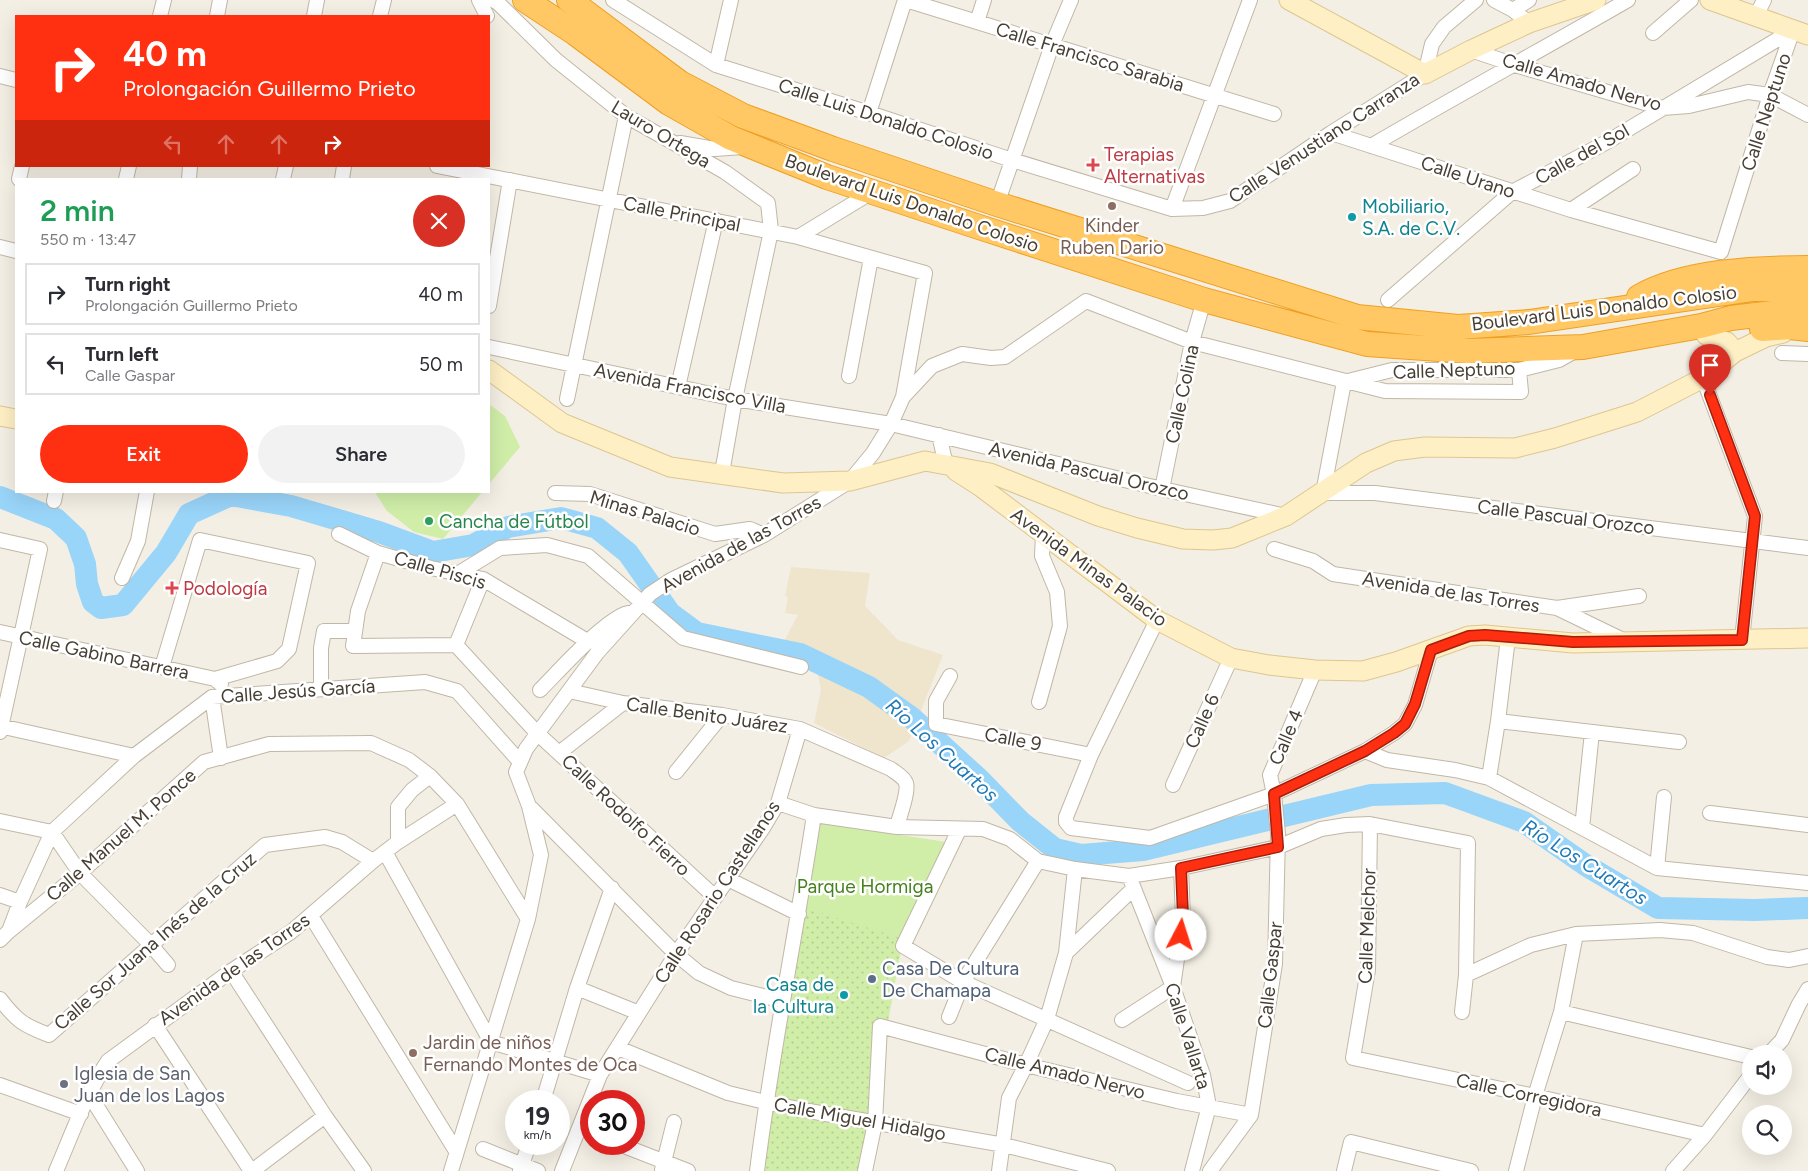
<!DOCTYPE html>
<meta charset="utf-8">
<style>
:root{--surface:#fff;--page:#f2f2f3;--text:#2b2b33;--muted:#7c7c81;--line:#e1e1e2;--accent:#ff2f11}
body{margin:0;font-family:Figtree,sans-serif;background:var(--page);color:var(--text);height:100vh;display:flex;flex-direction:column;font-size:19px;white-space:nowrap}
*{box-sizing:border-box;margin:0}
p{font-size:16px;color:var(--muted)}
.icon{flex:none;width:28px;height:28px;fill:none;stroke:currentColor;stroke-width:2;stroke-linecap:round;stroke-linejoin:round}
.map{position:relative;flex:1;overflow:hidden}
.sheet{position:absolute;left:15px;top:178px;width:475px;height:315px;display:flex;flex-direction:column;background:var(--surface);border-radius:0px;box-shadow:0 5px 20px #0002}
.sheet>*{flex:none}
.hud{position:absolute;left:15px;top:15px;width:475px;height:152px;border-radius:0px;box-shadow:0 5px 20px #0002;background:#ff2f11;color:#fff;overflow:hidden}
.fabs{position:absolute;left:1742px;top:1045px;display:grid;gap:10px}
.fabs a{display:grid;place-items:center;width:50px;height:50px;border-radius:50%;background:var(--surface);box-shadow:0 5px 20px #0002;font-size:25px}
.speed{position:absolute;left:505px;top:1090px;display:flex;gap:10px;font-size:25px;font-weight:700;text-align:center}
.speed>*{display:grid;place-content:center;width:65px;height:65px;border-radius:50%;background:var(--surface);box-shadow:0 5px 20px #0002;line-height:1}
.speed small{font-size:12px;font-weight:400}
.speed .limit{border:8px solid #d22;background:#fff;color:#111}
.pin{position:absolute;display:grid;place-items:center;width:42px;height:42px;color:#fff;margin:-51px -21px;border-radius:50% 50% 50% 0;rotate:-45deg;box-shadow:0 0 5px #0007}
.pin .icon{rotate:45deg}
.me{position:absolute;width:55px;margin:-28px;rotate:5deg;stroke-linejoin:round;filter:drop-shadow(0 0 4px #0008)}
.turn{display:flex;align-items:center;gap:18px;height:105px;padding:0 25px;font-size:22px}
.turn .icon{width:65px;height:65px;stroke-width:2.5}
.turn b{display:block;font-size:35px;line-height:42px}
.lanes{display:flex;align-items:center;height:48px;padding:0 25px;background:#0003;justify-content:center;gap:25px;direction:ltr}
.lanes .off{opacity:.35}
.round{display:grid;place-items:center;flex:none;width:52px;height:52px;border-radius:26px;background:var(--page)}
.overview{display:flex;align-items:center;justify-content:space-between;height:85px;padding:0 25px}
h1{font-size:30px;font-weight:600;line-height:38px;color:#1e9e55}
.action{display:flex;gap:10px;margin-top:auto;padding:10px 25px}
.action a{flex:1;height:58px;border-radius:30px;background:var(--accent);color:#fff;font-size:20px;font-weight:600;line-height:58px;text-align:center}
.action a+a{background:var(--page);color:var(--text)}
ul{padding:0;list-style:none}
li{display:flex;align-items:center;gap:15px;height:62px;margin:0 10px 8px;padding:0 15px;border:2px solid var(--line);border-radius:0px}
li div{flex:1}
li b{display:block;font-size:19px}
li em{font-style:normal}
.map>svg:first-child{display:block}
</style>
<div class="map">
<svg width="1808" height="1171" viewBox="0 0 1808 1171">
<defs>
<pattern id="green-dots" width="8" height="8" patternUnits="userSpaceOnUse" patternTransform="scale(1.25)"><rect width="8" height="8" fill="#d0eea8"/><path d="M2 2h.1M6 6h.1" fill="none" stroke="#b4cd91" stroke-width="1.8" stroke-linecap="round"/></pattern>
</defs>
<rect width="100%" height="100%" fill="#f4efe4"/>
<!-- education -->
<path fill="#efe5cc" d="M791,567l79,6 -5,33 33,34 45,15 -34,86 -25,17 -70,-35 7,-33 -6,-29 -33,-16 16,-30 -13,-2 3,-16 -3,-1z"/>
<!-- green -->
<path fill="url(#green-dots)" d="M819,823l84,116 -42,232h-98z"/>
<!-- pitch -->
<path fill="#d0eea8" d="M489,404l16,12 15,31 -31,37z
M374,491h109l-40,48 -29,-7 -27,-21z
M819,823l128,19 -44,97 -97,-31z"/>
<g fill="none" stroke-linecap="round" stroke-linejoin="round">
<!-- river -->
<path stroke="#99d4f9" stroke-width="22" d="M0,497l56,22 20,19 9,26 2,20 6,18 8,6 22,-3 43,-52 23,-39 42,-19 60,11 88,26 54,20 40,-7 35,-18 53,-9 36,10 31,25 42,60 27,20 103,21 69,33 43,31 67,61 41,42 35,28 26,6 62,-5 228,-55 74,-2 79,29 63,44 71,42 97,2 53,-2"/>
<!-- street casing -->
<g stroke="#c1b7a6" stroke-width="16">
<path id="street" d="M479,0l8,16
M493,0l5,3 58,57 70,56 99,56 43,31 3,28 -36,168 -13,74
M613,0l103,65 153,48 143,47 160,49 31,-1 27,-7 101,-68 94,-59 7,-30 12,-17 32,-27
M906,0l368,114
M1494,0l19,10 16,13
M1513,10l16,-10
M160,16l4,-16
M217,16l3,-16
M314,16l3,-16
M380,16l4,-16
M1756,16l8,-16
M977,22l7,-22
M1653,33l38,-33
M1471,50l44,15 147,43 27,-2 59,-14 22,3 38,20
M716,65l15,-65
M0,76l16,4
M869,113l36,-113
M1331,133l240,77 150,42 49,-157 23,-65
M680,143l35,6 27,-2
M1371,146c85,-50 172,-97 257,-146
M437,166l361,71 127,36 -22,124 -12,27 -18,29 -23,28 -86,54 -93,45 -21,14 -53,59 -71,96 -10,23 13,34 12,49 -13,64 -77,252
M19,179l3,-13
M126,179l3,-13
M189,179l1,-13
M283,179l3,-13
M342,179l2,-13
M997,204l55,-159 19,-45
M1172,209l78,-209
M1571,210l62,-41
M798,237l74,-45
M0,247l16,4
M1388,300l124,-108 95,-50 186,-112
M489,306l21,-126
M489,347l246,52 156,25 271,65 124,27
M1575,351l-16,9 -40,10h-127l-48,12 -21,111h52l433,55
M1782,353l26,1
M849,376l22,-118
M1703,378l52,138 -13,124
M678,387l38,-167
M903,397l29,-31 30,-12 29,4 14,-1 81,-56 106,41 193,49 136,1 -2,-22
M567,399l59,-283
M939,435l7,30
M1162,489l30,-147 12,-42
M555,493l35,1 125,40 35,-5 14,6
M54,501l2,-10
M339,534l39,19 53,15 52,11 106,63
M0,540l40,9 -40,183
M1274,549l39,12 20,13 224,34 66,32
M378,553l-20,58 -5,35 103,-1 81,88 178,164
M459,573l41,-25 47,-3 41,11 95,82 118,29
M122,578l16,-37 9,-50
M1557,608l82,-12
M1157,620l-66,135 -25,62v5l5,6 79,10 124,-44 91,-43 29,-18 11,-9 10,-19 16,-55
M0,632l215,47 6,5
M456,645l27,-66
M162,667l38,-127 108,23 -19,86 -12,12 -62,18
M950,676l-14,25v23l155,31
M321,689v-41l3,-17h31
M540,690c19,-19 66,-72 88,-77
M569,691l54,12 99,12 78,14 91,40c5,4 13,8 15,14 3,9 -7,34 -9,44
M212,697l9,61
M1039,702l21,-76 -3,-34 -15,-36 1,-22
M1498,721l181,21
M0,726l134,30
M1365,751l22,9 68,10 34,8 168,90 151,15
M559,753l64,-50
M676,772l46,-57
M1489,778l9,-57 10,-83
M1173,785l58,-127
M778,803l36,12 83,12 86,2 27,10 28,22 37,8 54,7 52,-8 97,-21 43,-18 25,-4 24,-1 98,19 -2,132 -4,37
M529,806l147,148 23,19 32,15 52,13
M1710,813l98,12
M0,821l52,11 28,41 70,71 18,21
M1370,824l-2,146 -15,88 182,38 170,39
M1582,828l10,-96
M959,830l-56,116 60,36 225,101
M398,842v-35l14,-17 18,-14
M385,852l106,190 109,33
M1657,868l7,-71
M1129,876l44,111 30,88 6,31 -17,65
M728,879l71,35
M0,895l20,7
M311,916l145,235
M9,931l11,-29 32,-70 82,-76 78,-59 213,-15 32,9 63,71
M0,940l8,-8 72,-59 124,-111 65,-18 102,-1 38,17 21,16 27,28 71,115
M1066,953l68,-65
M231,971l94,145 39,55
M1466,975l65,-30 45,-11 84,-4 33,3 74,24 22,3 19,-4
M577,988l62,25
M0,999c17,22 23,26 49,36l216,-190 60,-8 17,5 31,19
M1561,1012l190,45
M949,1017l14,-35 75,-121
M1122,1020l51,-33 10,-70 -2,-49
M155,1025l96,146
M618,1048l110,45 37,9 44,9 195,34 104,26
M1769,1054l13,-14 17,-36 9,-15
M0,1085l81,29
M89,1094l48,77
M543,1101l34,-113 35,-100
M579,1128l12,4
M619,1144l69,27
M483,1149l55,22
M662,1170l12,-48
M56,1171c16,-37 30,-77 52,-110l123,-90 60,-39 82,-71 25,-19 59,-38
M252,1171l73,-55
M520,1171l9,-27
M562,1171l38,-96 76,-121 87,-126 15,-25 22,-74
M757,1171c15,-120 39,-237 57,-356
M865,1171l10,-48 5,-97 146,39 151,36 74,14
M999,1171l10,-73 17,-33 21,-46 19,-66 9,-84
M1210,1171l41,-56 24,-151 3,-130 -4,-40 -4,-19 45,-105
M1344,1171l7,-29 120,29
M1516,1171l19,-75 26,-84 15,-78
M1673,1171l32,-36 46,-60"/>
</g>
<!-- secondary casing -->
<g stroke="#dcc790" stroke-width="21">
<path id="secondary" d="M1289,0l136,74 46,-24 58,-27 67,-23
M1710,0l98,35
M1706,335l21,7 8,10
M489,370l73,53 108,44 113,16 67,-2 75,-20 65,12 108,43 39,12 46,11 30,1 19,-2 54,-22 80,-53 28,-12 31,-4 90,1 40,-10 82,-26 66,-34 32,-26 31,-15 17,-4
M0,416l16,3
M956,471l25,16 176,133 74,38 38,7 46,5 48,1 33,-9 73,-26 16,-1 88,8 235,-5"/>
</g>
<!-- highway casing -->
<g stroke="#efa023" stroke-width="26">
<path id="highway" d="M525,0l50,33 94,70 62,35 96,39 149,49 228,74 163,44 101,7 115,-4 118,-21 30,-8 58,-7 19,1
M569,0l111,83 63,33 90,33 164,55 360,113 101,10 71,-5 224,-33h55
M1639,297c45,-26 118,-29 169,-29
M1762,329l28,-2 18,2"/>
</g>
<!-- street -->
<use href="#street" stroke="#fff" stroke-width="14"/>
<!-- secondary -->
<use href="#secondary" stroke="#ffefc4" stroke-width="19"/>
<!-- highway -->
<use href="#highway" stroke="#ffc865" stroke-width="24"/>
</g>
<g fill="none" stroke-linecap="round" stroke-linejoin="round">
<!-- route casing -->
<g stroke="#a61f0b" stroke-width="12">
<path id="route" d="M1181,935l2,-18 -2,-49 97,-21 -4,-53 91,-43 29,-18 11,-9 10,-20 16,-54 38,-14 16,-1 88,7 169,-2 13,-124 -45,-121"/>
</g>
<!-- route -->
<use href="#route" stroke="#ff2f11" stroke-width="9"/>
</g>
<!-- markers -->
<g fill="#e0444e" stroke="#fff" stroke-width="2">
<path d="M1090.5 157.5h5v5h5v5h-5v5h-5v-5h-5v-5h5z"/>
<path d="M169.5 580.5h5v5h5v5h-5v5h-5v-5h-5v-5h5z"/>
</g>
<g fill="#8d6e63" stroke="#fff" stroke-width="2">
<circle cx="1112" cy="206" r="5"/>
<circle cx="413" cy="1053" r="5"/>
</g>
<g fill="#0f9aa8" stroke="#fff" stroke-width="2">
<circle cx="1352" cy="217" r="5"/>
<circle cx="844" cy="995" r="5"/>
</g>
<circle fill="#2e9e5b" stroke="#fff" stroke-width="2" cx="429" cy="521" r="5"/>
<circle fill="#5c6f8a" stroke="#fff" stroke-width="2" cx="872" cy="979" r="5"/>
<circle fill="#6b7280" stroke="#fff" stroke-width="2" cx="64" cy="1084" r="5"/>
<g text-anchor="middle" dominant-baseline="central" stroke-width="5" stroke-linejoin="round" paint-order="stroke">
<!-- street labels -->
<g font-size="19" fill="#473f33" stroke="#fff">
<text transform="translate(1090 57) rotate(17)">Calle Francisco Sarabia</text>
<text transform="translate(1582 82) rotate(16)">Calle Amado Nervo</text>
<text transform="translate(1766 112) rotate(-72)">Calle Neptuno</text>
<text transform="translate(886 119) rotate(18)">Calle Luis Donaldo Colosio</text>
<text transform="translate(661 134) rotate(31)">Lauro Ortega</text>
<text transform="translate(1324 138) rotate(-33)">Calle Venustiano Carranza</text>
<text transform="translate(1582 154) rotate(-29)">Calle del Sol</text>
<text transform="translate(1468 177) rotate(18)">Calle Urano</text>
<text transform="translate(912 203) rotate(19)">Boulevard Luis Donaldo Colosio</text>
<text transform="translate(682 214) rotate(11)">Calle Principal</text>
<text transform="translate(1604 308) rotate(-7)">Boulevard Luis Donaldo Colosio</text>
<text transform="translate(1454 370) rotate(-2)">Calle Neptuno</text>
<text transform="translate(690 388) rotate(11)">Avenida Francisco Villa</text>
<text transform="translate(1182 394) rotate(-78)">Calle Colina</text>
<text transform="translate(1089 471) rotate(13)">Avenida Pascual Orozco</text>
<text transform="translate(645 513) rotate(17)">Minas Palacio</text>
<text transform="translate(1566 517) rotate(7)">Calle Pascual Orozco</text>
<text transform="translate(741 544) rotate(-29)">Avenida de las Torres</text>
<text transform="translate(1089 567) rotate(36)">Avenida Minas Palacio</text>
<text transform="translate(440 570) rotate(16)">Calle Piscis</text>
<text transform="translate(1451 592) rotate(9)">Avenida de las Torres</text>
<text transform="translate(104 655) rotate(12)">Calle Gabino Barrera</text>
<text transform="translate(298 691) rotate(-4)">Calle Jesús García</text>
<text transform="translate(707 715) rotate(8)">Calle Benito Juárez</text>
<text transform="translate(1202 721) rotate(-66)">Calle 6</text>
<text transform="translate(1286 737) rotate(-67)">Calle 4</text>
<text transform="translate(1013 739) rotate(11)">Calle 9</text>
<text transform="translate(626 815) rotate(43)">Calle Rodolfo Fierro</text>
<text transform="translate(121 835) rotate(-41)">Calle Manuel M. Ponce</text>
<text transform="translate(717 892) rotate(-57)">Calle Rosario Castellanos</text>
<text transform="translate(1367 926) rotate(-88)">Calle Melchor</text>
<text transform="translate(155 941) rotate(-41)">Calle Sor Juana Inés de la Cruz</text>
<text transform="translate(234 969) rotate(-35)">Avenida de las Torres</text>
<text transform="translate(1270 975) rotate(-84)">Calle Gaspar</text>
<text transform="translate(1188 1036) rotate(72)">Calle Vallarta</text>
<text transform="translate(1065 1073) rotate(14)">Calle Amado Nervo</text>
<text transform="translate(1529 1095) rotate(12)">Calle Corregidora</text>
<text transform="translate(860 1119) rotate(10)">Calle Miguel Hidalgo</text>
</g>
<!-- health labels -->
<g font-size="19" fill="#be3a42" stroke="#fff" text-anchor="start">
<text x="1104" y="154">Terapias<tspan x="1104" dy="22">Alternativas</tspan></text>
<text x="183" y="588">Podología</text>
</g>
<!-- culture labels -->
<g font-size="19" fill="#0d838f" stroke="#fff" text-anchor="start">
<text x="1362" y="206">Mobiliario,<tspan x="1362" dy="22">S.A. de C.V.</tspan></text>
<text x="834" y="984" text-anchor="end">Casa de<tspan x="834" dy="22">la Cultura</tspan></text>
</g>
<!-- education labels -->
<g font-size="19" fill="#785e54" stroke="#fff">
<text x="1112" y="225">Kinder<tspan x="1112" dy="22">Ruben Dario</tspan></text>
<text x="423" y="1042" text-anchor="start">Jardin de niños<tspan x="423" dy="22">Fernando Montes de Oca</tspan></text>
</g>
<!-- leisure labels -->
<g font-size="19" fill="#27864d" stroke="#fff" text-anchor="start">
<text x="439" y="521">Cancha de Fútbol</text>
</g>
<!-- park labels -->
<g font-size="19" fill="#468020" stroke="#fff">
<text x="865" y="886">Parque Hormiga</text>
</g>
<!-- service labels -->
<g font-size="19" fill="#4e5e75" stroke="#fff" text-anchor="start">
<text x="882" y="968">Casa De Cultura<tspan x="882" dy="22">De Chamapa</tspan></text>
</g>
<!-- worship labels -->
<g font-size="19" fill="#5b616d" stroke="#fff" text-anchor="start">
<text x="74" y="1073">Iglesia de San<tspan x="74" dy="22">Juan de los Lagos</tspan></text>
</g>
<!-- water labels -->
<g font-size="20" font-style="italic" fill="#1f7ab7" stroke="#fff">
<text transform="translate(942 750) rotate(42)">Río Los Cuartos</text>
<text transform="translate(1585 862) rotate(32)">Río Los Cuartos</text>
</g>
</g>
</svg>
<div class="fabs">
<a><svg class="icon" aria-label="sound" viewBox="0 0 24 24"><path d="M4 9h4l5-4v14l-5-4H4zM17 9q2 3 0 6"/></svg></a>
<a><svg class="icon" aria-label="search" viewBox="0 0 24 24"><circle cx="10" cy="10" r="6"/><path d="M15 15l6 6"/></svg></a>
</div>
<div class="speed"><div>19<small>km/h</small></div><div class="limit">30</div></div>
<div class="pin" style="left:1710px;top:395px;background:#d93025"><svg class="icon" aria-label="arrive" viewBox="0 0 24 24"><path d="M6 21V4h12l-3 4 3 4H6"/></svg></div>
<svg class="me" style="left:1181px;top:935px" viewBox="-20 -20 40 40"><circle r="19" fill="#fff"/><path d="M0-13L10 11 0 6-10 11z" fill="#ff2f11"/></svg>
<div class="hud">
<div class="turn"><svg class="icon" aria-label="right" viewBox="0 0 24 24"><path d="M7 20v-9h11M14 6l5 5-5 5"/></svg><div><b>40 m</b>Prolongación Guillermo Prieto</div></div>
<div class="lanes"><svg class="icon off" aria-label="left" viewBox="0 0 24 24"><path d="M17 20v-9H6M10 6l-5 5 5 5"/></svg><svg class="icon off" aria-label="ahead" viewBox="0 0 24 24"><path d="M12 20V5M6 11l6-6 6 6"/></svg><svg class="icon off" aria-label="ahead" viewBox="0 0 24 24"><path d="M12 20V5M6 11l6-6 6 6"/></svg><svg class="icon" aria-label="right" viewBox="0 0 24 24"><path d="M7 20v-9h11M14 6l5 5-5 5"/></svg></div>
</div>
<section class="sheet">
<div class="overview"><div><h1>2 min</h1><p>550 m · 13:47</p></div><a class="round" style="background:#d93025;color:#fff"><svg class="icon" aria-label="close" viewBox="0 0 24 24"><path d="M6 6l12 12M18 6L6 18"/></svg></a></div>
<ul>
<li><svg class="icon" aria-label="right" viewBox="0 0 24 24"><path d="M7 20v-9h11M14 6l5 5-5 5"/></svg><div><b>Turn right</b><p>Prolongación Guillermo Prieto</p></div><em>40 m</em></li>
<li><svg class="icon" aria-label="left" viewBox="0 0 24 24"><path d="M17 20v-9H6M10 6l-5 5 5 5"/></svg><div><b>Turn left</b><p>Calle Gaspar</p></div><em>50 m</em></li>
</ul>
<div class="action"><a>Exit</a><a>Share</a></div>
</section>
</div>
